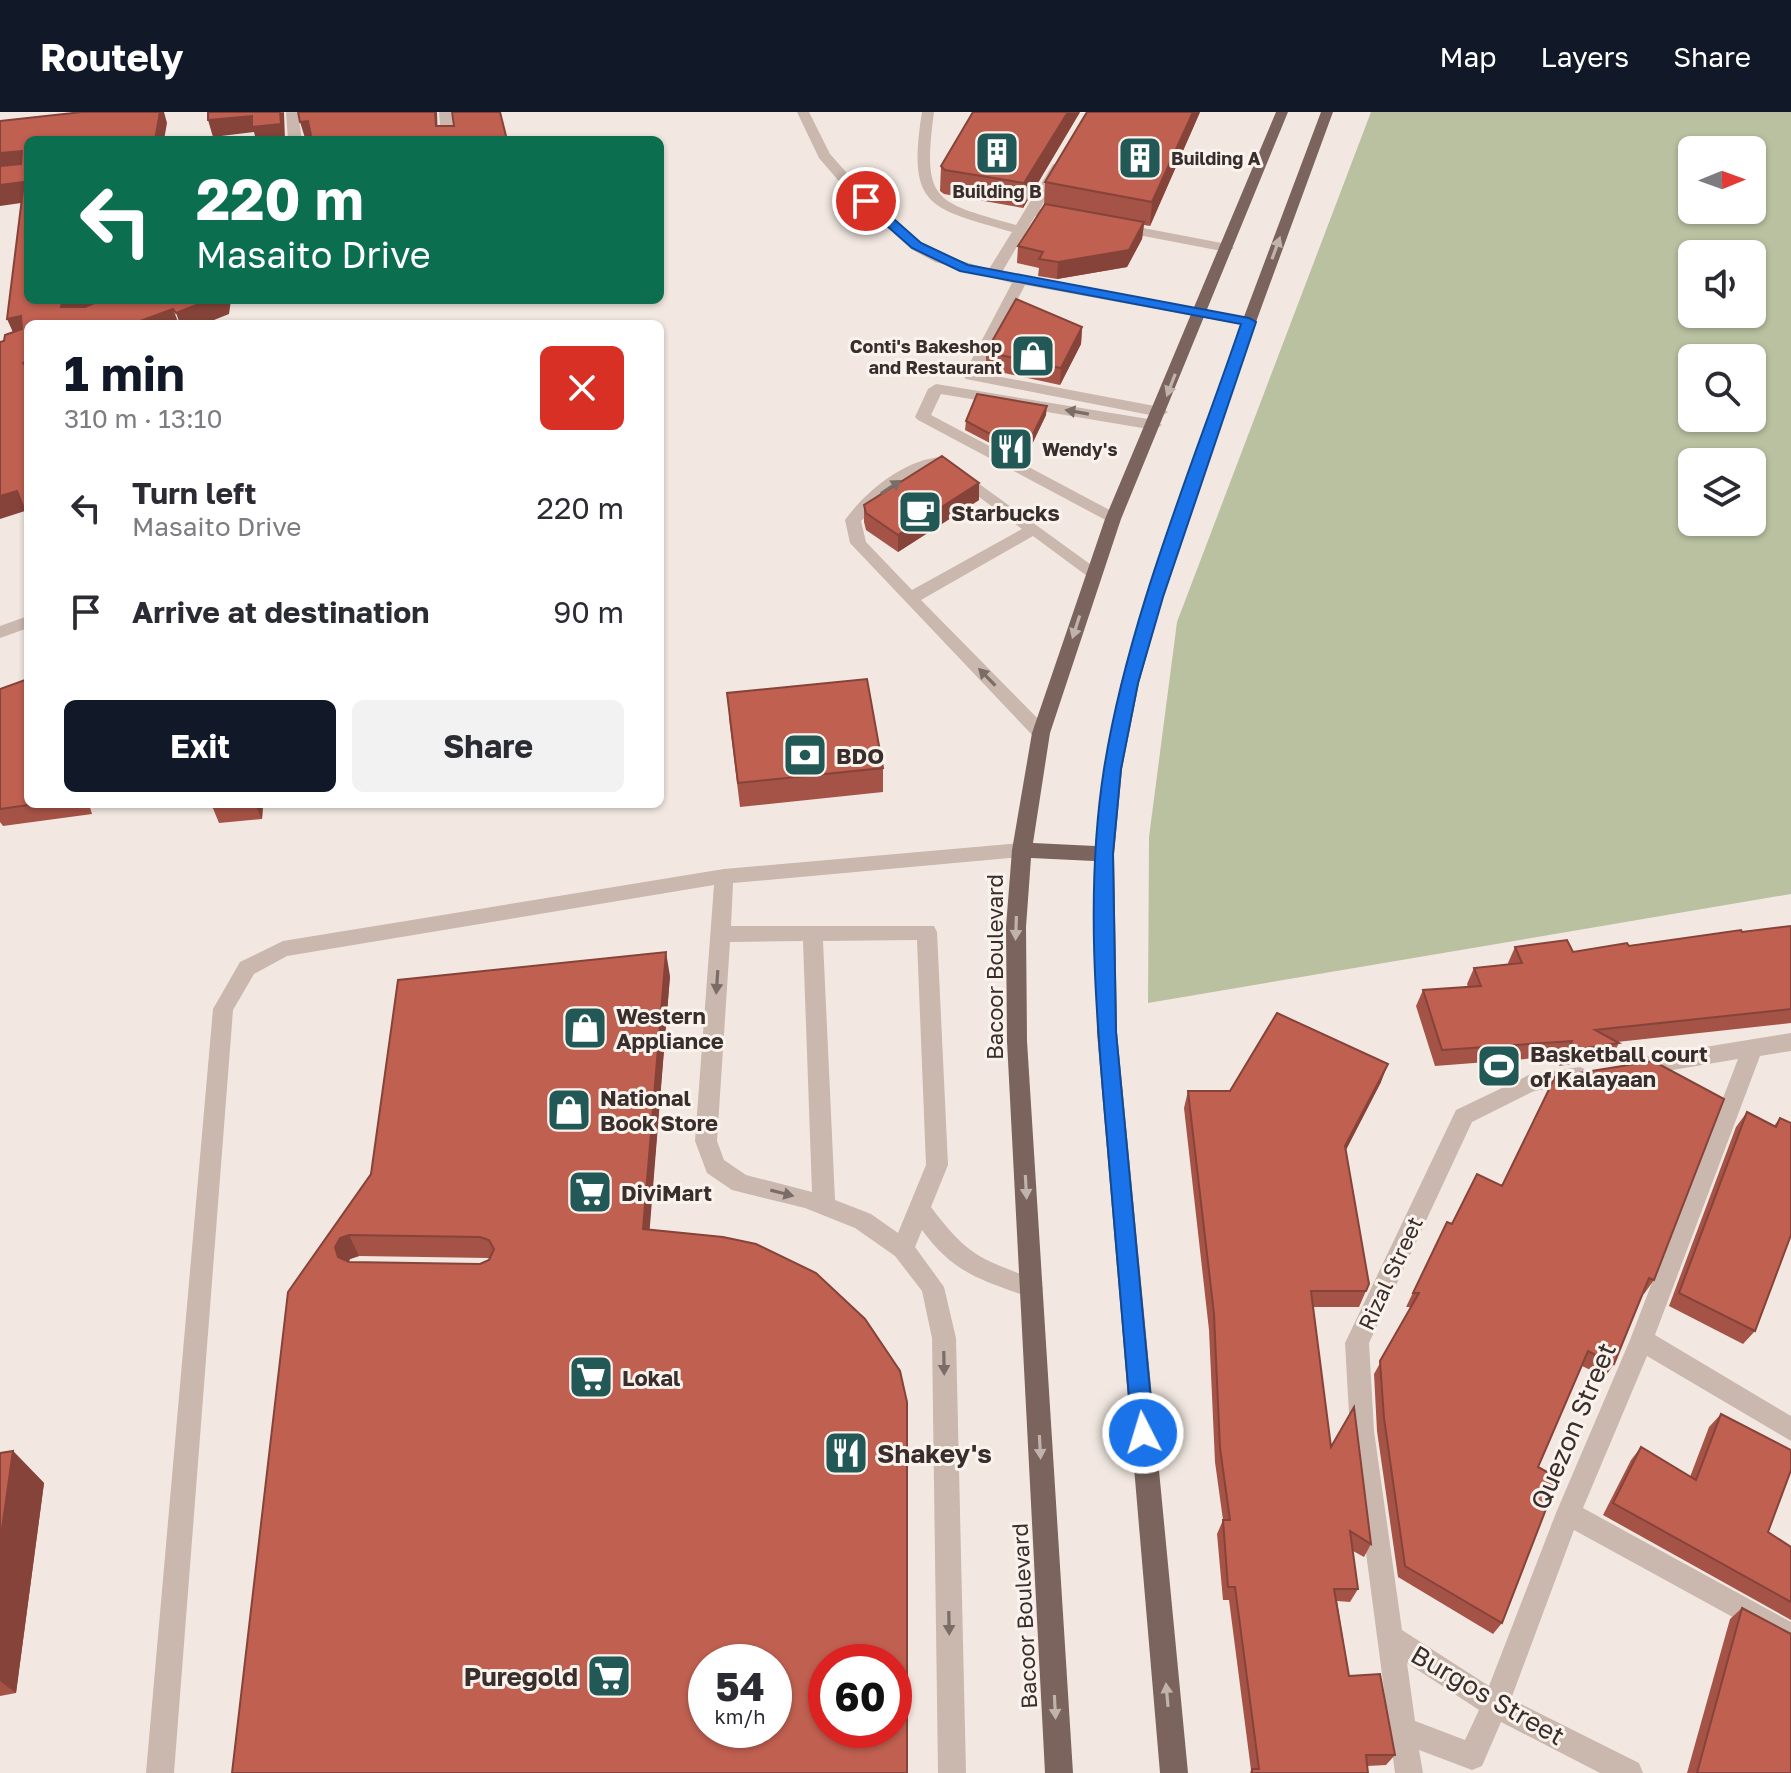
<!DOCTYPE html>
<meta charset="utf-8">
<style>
:root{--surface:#fff;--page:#f2f2f3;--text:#2b2b33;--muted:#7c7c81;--accent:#111827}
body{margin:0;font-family:"Golos Text",sans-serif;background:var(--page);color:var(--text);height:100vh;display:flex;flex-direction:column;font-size:30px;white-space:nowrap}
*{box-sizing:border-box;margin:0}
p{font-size:26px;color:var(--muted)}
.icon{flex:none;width:44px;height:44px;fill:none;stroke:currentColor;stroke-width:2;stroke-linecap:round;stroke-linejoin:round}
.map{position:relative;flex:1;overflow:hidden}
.details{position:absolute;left:24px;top:208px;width:640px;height:488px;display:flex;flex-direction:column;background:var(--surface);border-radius:12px;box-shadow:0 2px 6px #0004}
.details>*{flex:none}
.guide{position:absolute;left:24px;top:24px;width:640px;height:168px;border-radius:12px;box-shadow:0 2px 6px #0004;background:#0b6e4f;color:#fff;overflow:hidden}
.needle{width:52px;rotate:89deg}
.tools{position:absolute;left:1678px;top:24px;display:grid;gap:16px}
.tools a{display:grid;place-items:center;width:88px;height:88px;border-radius:12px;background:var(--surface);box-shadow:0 2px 6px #0004;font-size:40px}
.speed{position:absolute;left:688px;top:1532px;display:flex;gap:16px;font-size:40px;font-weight:700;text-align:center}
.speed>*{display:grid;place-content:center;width:104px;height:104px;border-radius:50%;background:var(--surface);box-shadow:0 2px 6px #0004;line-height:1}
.speed small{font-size:20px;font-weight:400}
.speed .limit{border:12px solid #d22;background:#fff;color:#111}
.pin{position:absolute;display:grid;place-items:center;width:68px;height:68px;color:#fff;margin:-34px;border:4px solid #fff;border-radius:50%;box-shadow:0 2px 8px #0007}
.me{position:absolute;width:88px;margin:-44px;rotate:355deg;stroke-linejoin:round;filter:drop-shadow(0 0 6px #0008)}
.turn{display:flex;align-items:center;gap:28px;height:168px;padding:0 40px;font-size:36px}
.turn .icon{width:104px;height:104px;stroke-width:2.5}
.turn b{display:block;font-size:56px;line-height:68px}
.round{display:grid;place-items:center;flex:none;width:84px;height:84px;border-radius:12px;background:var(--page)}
.overview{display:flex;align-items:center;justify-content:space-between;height:136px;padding:0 40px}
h1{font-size:48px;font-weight:700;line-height:60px;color:var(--accent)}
.primary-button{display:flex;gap:16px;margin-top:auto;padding:16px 40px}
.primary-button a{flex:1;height:92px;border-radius:12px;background:var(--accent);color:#fff;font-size:32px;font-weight:700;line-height:92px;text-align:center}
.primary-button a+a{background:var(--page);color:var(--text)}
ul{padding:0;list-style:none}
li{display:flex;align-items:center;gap:24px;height:104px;padding:0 40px}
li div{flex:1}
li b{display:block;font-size:30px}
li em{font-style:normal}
header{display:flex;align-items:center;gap:48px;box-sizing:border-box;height:112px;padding:0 40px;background:var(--accent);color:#fff}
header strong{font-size:38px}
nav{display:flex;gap:44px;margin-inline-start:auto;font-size:28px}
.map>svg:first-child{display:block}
</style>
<header>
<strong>Routely</strong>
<nav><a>Map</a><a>Layers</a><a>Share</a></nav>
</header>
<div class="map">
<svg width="1791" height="1661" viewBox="0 0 1791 1661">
<rect width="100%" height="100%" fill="#f2e8e1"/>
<!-- green -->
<path fill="#bac1a1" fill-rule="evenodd" d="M1371,0h420v782l-643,109 1,-166 28,-215zM1692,38h60v60h-60zM1692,142h60v60h-60zM1692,246h60v60h-60zM1692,350h60v60h-60z"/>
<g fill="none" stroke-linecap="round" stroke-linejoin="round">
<!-- minor -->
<path fill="#cab7ad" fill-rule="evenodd" d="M286,0h12l4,28h-14z
M439,0h12l4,28h-14z
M797,0h12l21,42 24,27 67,62 24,13 44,13 23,-37c-84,-24 -105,-25 -90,-120h12c-12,90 0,90 82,113l37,-61 12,3 -25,42 33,9 -7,4 -31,-6 -33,56 247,46 7,4 -7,4 -224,-41 -45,88 180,34 8,5 -8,5 -194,-38 -3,-3 49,-93 -77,-21 -24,-13 -67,-62 -25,-29z
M1117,111l110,21 7,4 -7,4 -115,-22v-6z
M936,272l218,36 8,5 -8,5 -213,-36 -10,21 188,100 2,4 -8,5 -195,-104 -3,-3 13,-28z
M942,345l159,115 -8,6 -6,-2 -54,-40 -112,64 126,128 3,5 -3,5h-12l-185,-195 -5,-23c21,-29 60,-61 97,-63zM934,355h5l83,62 -110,61 -46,-48 -5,-21 39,-35z
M28,504v12l-28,10v-12z
M1022,731l10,7 -10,7 -289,26 -2,43h203l3,6 11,233 -17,42c38,51 51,52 108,74l4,7 -4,7 -8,3c-49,-18 -77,-24 -109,-68l-7,17 29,40 12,51 10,435h-28l-6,-435 -10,-47 -27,-35 -40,-28 -50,-20 -73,-18 -25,-17 -12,-32 19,-256 -427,71 -33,18 -21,36 -59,763h-28l67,-764 27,-47 43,-21 441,-72zM917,828l9,225 -28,68 -27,-19 -36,-14 -12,-259zM803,829l9,251 -66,-17 -22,-15 -7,-19 13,-199z
M1791,921v18l-31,5 -105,279 136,81v25l-144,-85 -64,152 208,114v27l-217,-119 -63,169 128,64 4,10h-43l-99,-51 -19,44 -10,4 -53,-20 4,23h-28l-45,-342 -5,-88 111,-233 75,-36 49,-7 7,3 4,6 -4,6 -53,9 -62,31 -103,221 5,88 28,199 87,56 67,-173 74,-173 108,-281 -107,18 -7,-3 -4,-6 4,-6 7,-3zM1407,1551l72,47 -14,30 -50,-19z"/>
<!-- major -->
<path fill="#7a645d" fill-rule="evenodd" d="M1276,0h12l-167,407 -71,214 -17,110 62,3 9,-77 17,-86 26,-86 95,-275 79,-210h12l-77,210 -93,275 -24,86 -17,86 -8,85 3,178 71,741h-28l-63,-741 -3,-171 -63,-3 -5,69 1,114 46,732h-28l-38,-732 -1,-114 6,-77 20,-117 73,-214z"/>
</g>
<!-- wall -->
<path fill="#a55346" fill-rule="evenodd" d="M973,0h107l-57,96 -79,-14 -4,-3 1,-25z
M1200,0l-50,114 -6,-1 -2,14 -15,28 -70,12 -19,-3 1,-8 -22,-5 1,-17 26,-40 1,-24z
M1082,215l-1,17 -21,41 -74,-16v-17z
M1046,303l-22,46 -59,-31 1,-9z
M979,388l-81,52 -32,-22 -2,-8v-17z
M0,577l28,115h61l3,10 -89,12 -3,-4z
M729,606l154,50v24l-143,15z
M212,692h51l-1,15 -43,4 -7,-17z
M1791,814v97l-174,19 2,1 -8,15 -52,8 5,-10 -129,10 -19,-60 7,-16 45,-3 -1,-3 7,-16 34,-3v-2l7,-16 58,5z
M670,864l-21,254 258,543 -619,-481 83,-118zM359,1144l129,2 2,1 -1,1 -9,4 -131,-2 1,-3z
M1381,970l-35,68 23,134 -10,23h-46l18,140 40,97 -7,13 -11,-6 5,38 -8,13 -13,-1 12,75 46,79 -9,10 -19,1 1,7h-118l1,-3 -22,-170h-6l-6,-66 6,-14 -8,-58 -6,-132 -25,-222 4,-17h42z
M1747,1000l27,14 6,-8 -25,213 -12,13 -74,-38 67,-179z
M1477,1062l177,106 -10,14 -1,-1 -29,71 -9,13 -23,-11 -44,101 -36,156 -9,11 -95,-57 -21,-146 -3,-57 37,-67h-5l41,-85 5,2z
M1721,1302l47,118 23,15v73l-188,-105 28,-55 10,-13 49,30 19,-50z
M13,1339l31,32 -28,210 -16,3v-243z
M1742,1496l49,165h-104l43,-154z"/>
<!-- shaded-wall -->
<path fill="#864339" d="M160,0h4l3,11 -3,17h-9z
M284,0l1,28h-29l-2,-8 -41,5 -5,-17z
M435,0h2l1,28 -2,-14z
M1068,0h12l-57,96 1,-25z
M1193,0h7l-50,114 2,-24z
M308,9l4,16 -7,1 -5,-16z
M22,39l6,14 -28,8v-20z
M24,70l4,20 -28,4v-21z
M1144,110l-2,17 -15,28 -70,12 1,-17z
M66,188h58l-55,24 -8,-17 1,-5z
M209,188h22l-2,14 -25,10h-24l-4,-11z
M173,197l6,15h-47z
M21,204l7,16 -12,7 -9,-20z
M1082,215l-1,17 -21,41 1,-17z
M1047,294l-1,9 -22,46v-9z
M979,371v17l-81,52v-17z
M17,379l11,19v7l-3,-6 -25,8v-23z
M255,692h8l-1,15z
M666,840l4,24 -22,274 -5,-21z
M1388,952l-7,18 -42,81 6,-17z
M349,1123l10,21 -9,3 -5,9 -7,-11 -3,-10 5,-9z
M13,1339l31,32 -28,210 -16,-12v-138z"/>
<!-- building -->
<path fill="#c06051" stroke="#864339" stroke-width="2" fill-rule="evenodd" d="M82,0h78l-5,28h-127v160h38l-4,2 -1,5h24l17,-7h107l-33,13 -3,-4 -41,15h-104v37l-5,2 5,6v141l-3,1 -8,-20 -17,5v-154l4,-1 1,-6 17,-6 -1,-13 -14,3 17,-137 -24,3v-19l21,-2 1,-13 -22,2v-32z
M208,0h72l1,12 -29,3v-11l-44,4z
M298,0h137l1,14h18l-2,-14h48l7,28h-195l-4,-19 -8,1z
M973,0h95l-44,71 -79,-13 -4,-4z
M1087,0h106l-41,90 -107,-20z
M1045,92l99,18 -15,28 -71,12 -19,-3 4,-7 -25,-6z
M1016,187l66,28 -21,41 -75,-16z
M977,282l70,12 -23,46 -58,-31z
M942,344l37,27 -81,52 -32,-22 -2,-8z
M28,567v125h8l-36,5v-120z
M867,567l16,89 -145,15 -11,-90z
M212,692h24l-24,2z
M1791,814v83l-196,21 24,13 -52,8 5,-10 -130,9 -19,-60 58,-4 -7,-18 48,-5 -7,-16 52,-7 6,12 54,-9 2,3 112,-16 1,2z
M666,840l-23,277 80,8 33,7 60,29 49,46 35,52 7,31v371h-675l56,-481 83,-118 27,-194zM349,1123l131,2 9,3 5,9 -5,11 -9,4 -131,-2 -11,-5 -3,-10 5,-9zM706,1550h68v68h-68zM826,1550h68v68h-68z
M1277,901l111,51 -43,82 24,138 -3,7h-55l20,156 23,-40 17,137 -21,-13 8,58h-24l15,87 31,-2 15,81h-29l2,18h-116v-4h7l-24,-182h-7l-5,-67h7l-10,-72 -6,-134 -26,-223h42z
M1653,949l71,38 -70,181 -5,-2 -35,86 -26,-13 -50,116 20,11 -56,145 -97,-57 -21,-148 -4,-57 39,-68h-6l34,-71 5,2 25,-50 25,12 53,-109z
M1747,1000l29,15 4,-9 11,5v112l-36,96 -76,-38z
M1721,1302l70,36v20l-23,62 23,15v55l-178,-99 28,-56 55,33z
M13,1339l-13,92v-90z
M1742,1496l49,26v139h-94z"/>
<!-- one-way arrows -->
<defs><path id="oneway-solid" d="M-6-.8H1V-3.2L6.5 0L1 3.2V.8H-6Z" transform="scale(2)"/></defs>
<g fill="#c0b3ac">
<use href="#oneway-solid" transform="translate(1276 136) rotate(-70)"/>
<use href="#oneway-solid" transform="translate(1171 273) rotate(111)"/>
<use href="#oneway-solid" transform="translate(1076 515) rotate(108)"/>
<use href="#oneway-solid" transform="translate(1016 816) rotate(92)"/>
<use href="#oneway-solid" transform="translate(1026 1075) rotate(87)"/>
<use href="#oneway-solid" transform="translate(1040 1335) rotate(87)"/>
<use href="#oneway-solid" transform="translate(1167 1583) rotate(-95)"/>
<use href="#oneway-solid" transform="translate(1055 1595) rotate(87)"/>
</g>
<g fill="#7a6c66">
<use href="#oneway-solid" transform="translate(1077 300) rotate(-170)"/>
<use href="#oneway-solid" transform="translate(891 375) rotate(-33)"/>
<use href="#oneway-solid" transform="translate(987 565) rotate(-134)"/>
<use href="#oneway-solid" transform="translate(717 870) rotate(94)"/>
<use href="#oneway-solid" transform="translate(782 1081) rotate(14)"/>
<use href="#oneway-solid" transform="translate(944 1251) rotate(89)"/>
<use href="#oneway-solid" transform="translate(949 1511) rotate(89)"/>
</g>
<!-- route -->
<path fill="#1a73e8" stroke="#114b97" stroke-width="2" d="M861,86h9l51,45 47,22 281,53 7,4 -93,275 -25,86 -17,86 -8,85 3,178 38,401 -3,8 -8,3 -8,-3 -3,-8c-8,-98 -17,-197 -25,-295 -11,-122 -22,-248 -3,-369 24,-151 88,-301 137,-445l-281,-53 -48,-23 -51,-45z"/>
<!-- icons -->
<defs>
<g id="building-square" transform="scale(2.3)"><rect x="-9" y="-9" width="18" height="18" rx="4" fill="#225956" stroke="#faf3ed"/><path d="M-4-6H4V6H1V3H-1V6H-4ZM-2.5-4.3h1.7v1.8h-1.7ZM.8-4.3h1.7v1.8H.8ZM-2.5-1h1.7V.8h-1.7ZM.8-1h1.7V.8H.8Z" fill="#fff"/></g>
<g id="shop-square" transform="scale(2.3)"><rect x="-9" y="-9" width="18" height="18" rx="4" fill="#225956" stroke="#faf3ed"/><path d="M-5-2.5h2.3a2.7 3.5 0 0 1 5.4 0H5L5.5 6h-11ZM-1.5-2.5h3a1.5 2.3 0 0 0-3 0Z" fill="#fff"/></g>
<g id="restaurant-square" transform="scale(2.3)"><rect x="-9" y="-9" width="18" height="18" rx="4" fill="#225956" stroke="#faf3ed"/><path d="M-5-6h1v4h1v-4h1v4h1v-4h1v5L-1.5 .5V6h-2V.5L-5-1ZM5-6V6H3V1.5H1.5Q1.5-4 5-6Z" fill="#fff"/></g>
<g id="cafe-square" transform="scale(2.3)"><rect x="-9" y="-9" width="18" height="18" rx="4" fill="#225956" stroke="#faf3ed"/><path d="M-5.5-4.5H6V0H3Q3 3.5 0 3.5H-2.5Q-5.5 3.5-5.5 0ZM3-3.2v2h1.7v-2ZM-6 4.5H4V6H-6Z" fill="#fff"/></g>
<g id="bank-square" transform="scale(2.3)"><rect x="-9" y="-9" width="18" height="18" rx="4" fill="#225956" stroke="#faf3ed"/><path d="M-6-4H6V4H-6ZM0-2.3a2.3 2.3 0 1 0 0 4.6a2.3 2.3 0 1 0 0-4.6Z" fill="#fff"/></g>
<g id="stadium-square" transform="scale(2.3)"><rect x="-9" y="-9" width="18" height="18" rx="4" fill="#225956" stroke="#faf3ed"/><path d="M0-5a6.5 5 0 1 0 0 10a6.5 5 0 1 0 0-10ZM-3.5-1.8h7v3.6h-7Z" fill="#fff"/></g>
<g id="supermarket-square" transform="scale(2.3)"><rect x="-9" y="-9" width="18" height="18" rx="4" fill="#225956" stroke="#faf3ed"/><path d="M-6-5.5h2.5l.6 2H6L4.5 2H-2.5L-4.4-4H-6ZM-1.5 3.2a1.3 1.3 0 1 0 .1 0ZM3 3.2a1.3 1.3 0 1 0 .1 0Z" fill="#fff"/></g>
</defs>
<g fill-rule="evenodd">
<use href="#building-square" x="997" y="41"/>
<use href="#building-square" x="1140" y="46"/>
<use href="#shop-square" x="1033" y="244"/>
<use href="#restaurant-square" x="1011" y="337"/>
<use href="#cafe-square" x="920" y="400"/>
<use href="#bank-square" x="805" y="643"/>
<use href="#shop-square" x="585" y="916"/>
<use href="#stadium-square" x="1499" y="954"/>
<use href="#shop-square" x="569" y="998"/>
<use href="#supermarket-square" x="590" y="1080"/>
<use href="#supermarket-square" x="591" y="1265"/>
<use href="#restaurant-square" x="846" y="1341"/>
<use href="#supermarket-square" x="609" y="1564"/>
</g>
<g text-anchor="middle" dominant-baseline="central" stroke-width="6" stroke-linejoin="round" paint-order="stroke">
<!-- far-poi labels -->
<g font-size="18" font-weight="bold" fill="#392e2b" stroke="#faf3ed" text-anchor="start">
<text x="1171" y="46">Building A</text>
<text x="997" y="79" text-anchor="middle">Building B</text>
<text x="1002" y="234" text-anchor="end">Conti's Bakeshop<tspan x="1002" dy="21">and Restaurant</tspan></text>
<text x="1042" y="337">Wendy's</text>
</g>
<!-- poi labels -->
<g font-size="22" font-weight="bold" fill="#392e2b" stroke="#faf3ed" text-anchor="start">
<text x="951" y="400">Starbucks</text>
<text x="836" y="643">BDO</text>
<text x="616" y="903">Western<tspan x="616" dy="25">Appliance</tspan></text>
<text x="1530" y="941">Basketball court<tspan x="1530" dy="25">of Kalayaan</tspan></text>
<text x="600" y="985">National<tspan x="600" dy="25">Book Store</tspan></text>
<text x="621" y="1080">DiviMart</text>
<text x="622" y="1265">Lokal</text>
</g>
<!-- street labels -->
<g font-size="22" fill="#392e2b" stroke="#faf3ed">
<text transform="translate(994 855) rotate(-90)">Bacoor Boulevard</text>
<text transform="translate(1390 1161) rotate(-65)">Rizal Street</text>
<text transform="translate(1024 1504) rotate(-93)">Bacoor Boulevard</text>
</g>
<!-- near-street labels -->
<g font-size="26" fill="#392e2b" stroke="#faf3ed">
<text transform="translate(1573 1314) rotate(-67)">Quezon Street</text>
<text transform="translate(1488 1583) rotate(30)">Burgos Street</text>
</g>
<!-- near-poi labels -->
<g font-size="26" font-weight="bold" fill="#392e2b" stroke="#faf3ed" text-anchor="start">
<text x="877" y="1341">Shakey's</text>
<text x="578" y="1564" text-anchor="end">Puregold</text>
</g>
</g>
</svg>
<div class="tools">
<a><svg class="needle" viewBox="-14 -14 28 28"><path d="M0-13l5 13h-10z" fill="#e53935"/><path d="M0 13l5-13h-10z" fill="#7c7c81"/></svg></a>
<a><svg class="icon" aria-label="sound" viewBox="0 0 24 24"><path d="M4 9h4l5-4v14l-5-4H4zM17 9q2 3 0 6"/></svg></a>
<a><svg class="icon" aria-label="search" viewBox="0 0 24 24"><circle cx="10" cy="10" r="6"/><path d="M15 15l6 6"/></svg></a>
<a><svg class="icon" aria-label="layers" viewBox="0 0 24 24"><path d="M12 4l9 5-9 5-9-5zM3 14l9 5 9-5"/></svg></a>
</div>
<div class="speed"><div>54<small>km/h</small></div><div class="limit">60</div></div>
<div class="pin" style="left:866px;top:89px;background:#d93025"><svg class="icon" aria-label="arrive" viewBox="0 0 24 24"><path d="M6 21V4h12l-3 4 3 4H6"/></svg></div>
<svg class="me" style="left:1143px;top:1321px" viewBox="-20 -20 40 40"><circle r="17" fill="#1a73e8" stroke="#fff" stroke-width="3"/><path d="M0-11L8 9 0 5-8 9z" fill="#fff"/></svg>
<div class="guide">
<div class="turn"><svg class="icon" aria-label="left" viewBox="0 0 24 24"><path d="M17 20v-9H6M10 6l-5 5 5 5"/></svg><div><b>220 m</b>Masaito Drive</div></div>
</div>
<section class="details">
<div class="overview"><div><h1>1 min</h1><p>310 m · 13:10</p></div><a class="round" style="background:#d93025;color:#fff"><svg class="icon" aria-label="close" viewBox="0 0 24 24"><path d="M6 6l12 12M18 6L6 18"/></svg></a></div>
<ul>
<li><svg class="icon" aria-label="left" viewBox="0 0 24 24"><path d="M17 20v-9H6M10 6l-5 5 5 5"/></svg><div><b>Turn left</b><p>Masaito Drive</p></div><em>220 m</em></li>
<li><svg class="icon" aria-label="arrive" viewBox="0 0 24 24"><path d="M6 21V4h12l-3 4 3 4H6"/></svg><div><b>Arrive at destination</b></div><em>90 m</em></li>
</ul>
<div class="primary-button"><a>Exit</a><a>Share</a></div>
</section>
</div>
